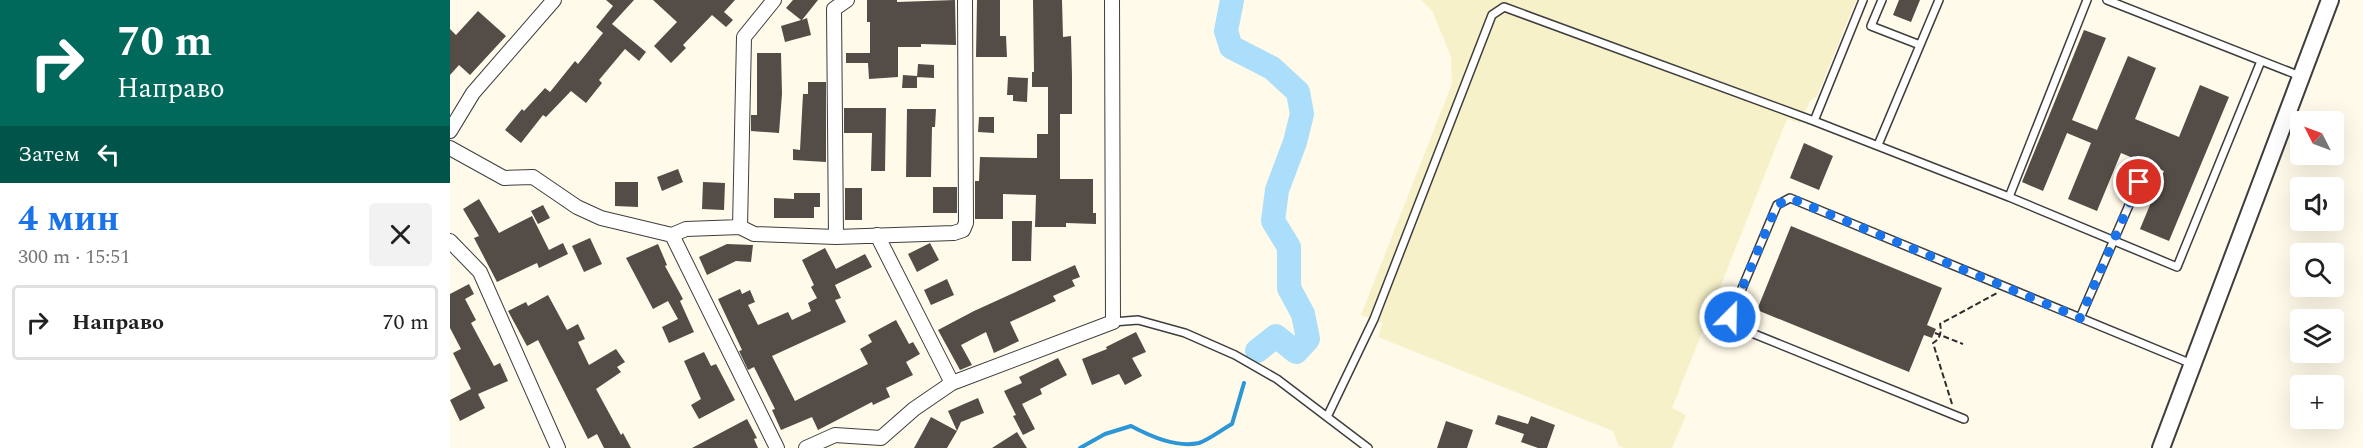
<!DOCTYPE html>
<html lang="ru">
<meta charset="utf-8">
<style>
:root{--surface:#fff;--page:#f2f2f2;--text:#222;--muted:#767676;--line:#e0e0e0;--accent:#1a73e8}
body{margin:0;font-family:Spectral,serif;background:var(--page);color:var(--text);height:100vh;display:flex;flex-direction:column;font-size:22px;white-space:nowrap}
*{box-sizing:border-box;margin:0}
p{font-size:20px;color:var(--muted)}
.icon{flex:none;width:33px;height:33px;fill:none;stroke:currentColor;stroke-width:2;stroke-linecap:round;stroke-linejoin:round}
.map{position:relative;flex:1;overflow:hidden}
.drawer{display:flex;flex-direction:column;background:var(--surface);width:450px}
.drawer>*{flex:none}
.hud{background:#00695c;color:#fff;overflow:hidden}
.needle{width:39px;rotate:312deg}
.fabs{position:absolute;left:1840px;top:111px;display:grid;gap:12px}
.fabs a{display:grid;place-items:center;width:54px;height:54px;border-radius:6px;background:var(--surface);box-shadow:0 6px 24px #0002;font-size:30px}
.pin{position:absolute;display:grid;place-items:center;width:51px;height:51px;color:#fff;margin:-26px;border:3px solid #fff;border-radius:50%;box-shadow:0 2px 6px #0007}
.me{position:absolute;width:66px;margin:-33px;rotate:23deg;stroke-linejoin:round;filter:drop-shadow(0 0 4px #0008)}
.turn{display:flex;align-items:center;gap:21px;height:126px;padding:0 18px;font-size:27px}
.turn .icon{width:78px;height:78px;stroke-width:2.5}
.turn b{display:block;font-size:42px;line-height:51px}
.then{display:flex;align-items:center;height:57px;padding:0 18px;background:#0003;gap:12px;font-size:22px}
.round{display:grid;place-items:center;flex:none;width:63px;height:63px;border-radius:6px;background:var(--page)}
.headline{display:flex;align-items:center;justify-content:space-between;height:102px;padding:0 18px}
h1{font-size:36px;font-weight:700;line-height:45px;color:var(--accent)}
ul{padding:0;list-style:none}
li{display:flex;align-items:center;gap:18px;height:75px;margin:0 12px 9px;padding:0 6px;border:3px solid var(--line);border-radius:6px}
li div{flex:1}
li b{display:block;font-size:22px}
li em{font-style:normal}
main{display:flex;flex:1;min-height:0}
.map>svg:first-child{display:block}
</style>
<main>
<section class="drawer">
<div class="hud">
<div class="turn"><svg class="icon" aria-label="right" viewBox="0 0 24 24"><path d="M7 20v-9h11M14 6l5 5-5 5"/></svg><div><b>70 m</b>Направо</div></div>
<div class="then">Затем<svg class="icon" aria-label="left" viewBox="0 0 24 24"><path d="M17 20v-9H6M10 6l-5 5 5 5"/></svg></div>
</div>
<div class="headline"><div><h1>4 мин</h1><p>300 m · 15:51</p></div><a class="round"><svg class="icon" aria-label="close" viewBox="0 0 24 24"><path d="M6 6l12 12M18 6L6 18"/></svg></a></div>
<ul>
<li><svg class="icon" aria-label="right" viewBox="0 0 24 24"><path d="M7 20v-9h11M14 6l5 5-5 5"/></svg><div><b>Направо</b></div><em>70 m</em></li>
</ul>
</section>
<div class="map">
<svg width="1913" height="448" viewBox="0 0 1913 448">
<rect width="100%" height="100%" fill="#fffae9"/>
<!-- farmland -->
<path fill="#f6f1c8" d="M971,0h435l-39,96 -7,5 -10,22 -13,-4 -115,289 14,7 -14,33h-47l-6,-2 -6,-15 -235,-94 5,-14 -22,-8 91,-231 -1,-27 -18,-45z"/>
<g fill="none" stroke-linecap="round" stroke-linejoin="round">
<!-- stream -->
<path stroke="#2d96d6" stroke-width="4" d="M630,448l25,-14 26,-8c19,10 45,22 68,17 11,-4 22,-13 33,-19l12,-41"/>
<!-- river -->
<path stroke="#aadefa" stroke-width="24" d="M782,0l-6,31 5,16 41,21 26,24 4,22 -7,28 -18,48 -4,31 16,26v41l14,26 5,25 -12,13 -20,-16 -19,15"/>
</g>
<!-- building -->
<path fill="#544c47" d="M156,0h28l-22,24 34,28 -7,9 -14,-12 -26,31 3,3 -16,20 -15,-12 -25,26 -3,-2 -22,28 -16,-13 17,-21 2,2 21,-23 5,4 25,-31 3,3 25,-31 -7,-6 17,-21z
M203,0h82l-11,12 9,8 -7,7 -14,-12 -29,30 3,3 -15,15 -17,-17 23,-24z
M343,0h25l-16,20 5,-2 4,17 -26,7 -4,-16 20,-6 -15,-12z
M417,0h30v2l58,-2 1,45 -35,-1v3h-23v30l-29,2 -1,-16h-22v-10h24v-31h-3z
M527,0h23v36h6l1,21h-31z
M583,0h29l1,37 8,-1 1,40v38h-12v65h33v34h3v11l-30,-1v4h-31l1,-32 -33,-1v25h-28v-38h4l1,-24 57,1v-24h11v-47h-16v-15h2z
M1449,0h21l-9,22 -18,-7z
M28,11l28,25 -36,39 -11,-10 -9,10v-46l6,6z
M1634,30l22,8 -34,82 25,10 31,-74 28,12 -21,51 44,18 21,-52 29,12 -60,144 -29,-12 24,-58 -43,-18 -24,58 -29,-12 23,-56 -24,-10 -24,58 -21,-9z
M307,53h24l1,41 -3,39 -28,-2v-16h6z
M468,64l16,1v13l-17,-1z
M453,75l14,1v12h-15z
M558,77l20,1 -1,24 -14,-1v-6h-6z
M358,82h18v80l-33,-2v-11l7,1 3,-56h5z
M394,108h42l-1,63h-14l1,-38h-28z
M457,109h29l-1,18h-3l-1,50h-25z
M529,117h15v16l-16,-1z
M1354,143l29,13 -14,34 -29,-12z
M228,169l5,13 -21,9 -5,-14z
M165,182h23v25l-23,-1z
M253,182l22,1 -1,27 -22,-1z
M483,187h24v26h-24z
M395,188h17v32h-17z
M344,193h26v14h-6v11h-40v-20l20,1z
M29,199l20,34 33,-17 17,34 14,-7 5,11 -29,14 -2,-5 -40,19 -23,-44 5,-2 -16,-27z
M93,205l7,13 -12,6 -7,-13z
M562,221h20l-1,40h-19z
M1341,226l151,62 -15,37 9,4 -4,9 -8,-3 -15,37 -152,-62z
M140,238l12,26 -18,8 -12,-26z
M480,243l9,17 -22,12 -9,-18z
M208,244l9,21 -2,1 18,33 -3,2 14,31 -25,11 -7,-16 16,-8 -10,-18 -15,8 -27,-51z
M277,244l26,1 -2,17 -15,-1 -29,14 -8,-18z
M375,248l11,21 29,-15 7,13 -37,18 6,13 -6,2 11,22 -74,34 23,45 73,-37 -8,-15 12,-7 -4,-7 28,-15 13,24 4,-2 7,12 -14,8 7,13 -27,13 4,9 -17,8 -1,-3 -54,28 -6,-13 -31,13 -9,-20 3,-1 -21,-42 -6,3 -9,-19 3,-1 -24,-51 22,-10 2,5 8,-4 5,12 -7,3 10,20 30,-13 4,8 19,-9 -3,-8 9,-5 -6,-11 3,-2 -12,-25z
M625,265l5,12 -8,3 3,6 -22,10 3,5 -46,21 9,19 -25,12 -8,-21 -25,13 11,20 -12,5 -22,-40 36,-19z
M497,279l7,16 -23,10 -7,-15z
M19,284l5,10 -9,5 11,21 -5,3 23,43 6,-3 8,18 -30,13 7,14 -25,13 -10,-21 21,-11 -18,-36 8,-4 -11,-21v-34z
M98,295l19,35 11,-6 7,15 -7,3 11,23 27,-16 9,13 -8,5 4,5 -25,17 25,46 2,-2 8,15h-27l-7,-14 -9,5 -50,-99 -11,6 -19,-35 18,-9 2,4z
M686,332l10,20 -14,6 10,18 -17,9 -6,-11 -27,11 -10,-26 25,-10 -1,-2z
M254,352l7,14 5,-2 19,36 -36,19 -8,-14 10,-6 -17,-38z
M608,358l9,17 -27,14 2,5 -20,10 13,25 -12,6 -10,-19 3,-1 -12,-24 18,-8 -3,-6z
M528,398l6,15 -23,9 -4,9 -9,-20z
M1048,415l30,9 3,-8 24,9 -8,23h-9l-17,-6 3,-8 -29,-10z
M481,417l26,14 -10,17h-33z
M297,419l10,19 -3,1 4,9h-66z
M996,421l27,9 -6,18h-30z
M567,432l10,16h-35z"/>
<g fill="none" stroke-linecap="round" stroke-linejoin="round">
<!-- service casing -->
<g stroke="#3e3e3e" stroke-width="10">
<path id="service" d="M1413,0l-49,121 195,76 168,70 84,-206
M1432,0l-11,26 49,19
M1657,0l193,76
M1428,145l61,-145
M1559,197l78,-197
M1630,318l59,-136
M663,322l25,-2 47,13 50,22 42,24 91,69
M877,417l47,-98 118,-304 12,-8 310,114
M1514,419l-227,-92 -7,-10 47,-112 13,-7 402,166"/>
</g>
<!-- minor casing -->
<g stroke="#3e3e3e" stroke-width="16">
<path id="minor" d="M0,131l23,-38 81,-93
M0,148l54,30 29,-1 44,30 24,11 71,17 14,-6 54,-2 14,7 82,3 118,-4 9,-3 3,-7 -1,-223
M290,227l4,-190 30,-37
M222,235l105,213
M427,235l75,148
M386,237l-2,-228 13,-9
M0,241l30,31 78,176
M356,448l29,-13 46,3 33,-29 38,-26 161,-61 -1,-322"/>
</g>
<!-- tertiary casing -->
<g stroke="#3e3e3e" stroke-width="20">
<path id="tertiary" d="M1711,448l169,-448"/>
</g>
<!-- path -->
<path stroke="#2d2d2d" stroke-width="2" stroke-dasharray="6 3" stroke-linecap="butt" d="M1485,333l28,11
M1502,404l-19,-61c7,-4 9,-11 7,-19l57,-31"/>
<!-- service -->
<use href="#service" stroke="#fff" stroke-width="7"/>
<!-- minor -->
<use href="#minor" stroke="#fff" stroke-width="14"/>
<!-- tertiary -->
<use href="#tertiary" stroke="#fff" stroke-width="16"/>
</g>
<g fill="none" stroke-linecap="round" stroke-linejoin="round">
<!-- route -->
<path stroke="#1a73e8" stroke-width="10" stroke-dasharray="0 18" d="M1280,317l47,-112 13,-7 290,120 59,-136"/>
</g>
</svg>
<div class="fabs">
<a><svg class="needle" viewBox="-14 -14 28 28"><path d="M0-13l5 13h-10z" fill="#e53935"/><path d="M0 13l5-13h-10z" fill="#767676"/></svg></a>
<a><svg class="icon" aria-label="sound" viewBox="0 0 24 24"><path d="M4 9h4l5-4v14l-5-4H4zM17 9q2 3 0 6"/></svg></a>
<a><svg class="icon" aria-label="search" viewBox="0 0 24 24"><circle cx="10" cy="10" r="6"/><path d="M15 15l6 6"/></svg></a>
<a><svg class="icon" aria-label="layers" viewBox="0 0 24 24"><path d="M12 4l9 5-9 5-9-5zM3 14l9 5 9-5"/></svg></a>
<a>+</a>
</div>
<div class="pin" style="left:1689px;top:182px;background:#d93025"><svg class="icon" aria-label="arrive" viewBox="0 0 24 24"><path d="M6 21V4h12l-3 4 3 4H6"/></svg></div>
<svg class="me" style="left:1280px;top:317px" viewBox="-20 -20 40 40"><circle r="17" fill="#1a73e8" stroke="#fff" stroke-width="3"/><path d="M0-11L8 9 0 5-8 9z" fill="#fff"/></svg>
</div>
</main>
